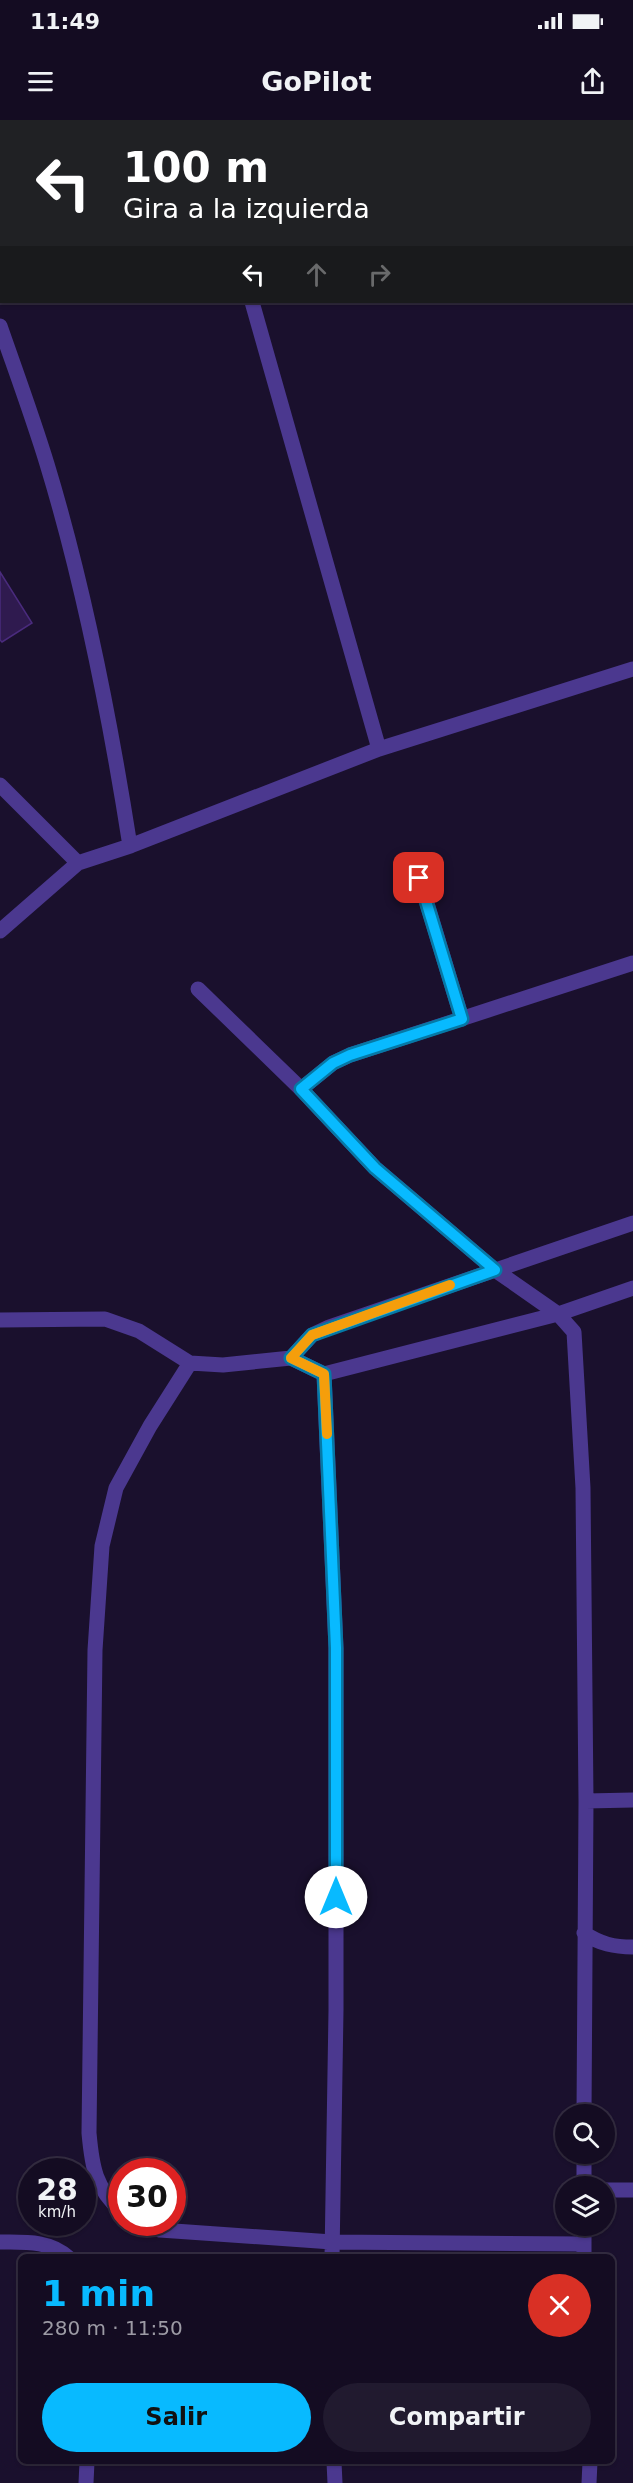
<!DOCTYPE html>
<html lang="es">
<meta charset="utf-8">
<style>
:root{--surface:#140c22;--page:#211a2f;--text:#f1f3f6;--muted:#9d9ba5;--line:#332c40;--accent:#08baff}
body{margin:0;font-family:"DejaVu Sans",sans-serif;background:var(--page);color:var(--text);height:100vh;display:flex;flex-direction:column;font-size:22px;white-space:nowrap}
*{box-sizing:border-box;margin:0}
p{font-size:20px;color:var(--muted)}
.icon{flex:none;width:33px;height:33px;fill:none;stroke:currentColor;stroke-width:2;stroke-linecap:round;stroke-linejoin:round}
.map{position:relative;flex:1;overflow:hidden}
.details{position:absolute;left:18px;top:2134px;width:597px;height:210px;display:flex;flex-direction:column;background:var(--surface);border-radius:9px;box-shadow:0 2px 4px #0004,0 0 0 2px var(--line)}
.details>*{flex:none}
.banner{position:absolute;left:0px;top:0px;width:633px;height:183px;box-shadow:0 2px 4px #0004,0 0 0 2px var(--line);background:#202124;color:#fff;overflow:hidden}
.tools{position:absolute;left:555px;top:1984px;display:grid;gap:12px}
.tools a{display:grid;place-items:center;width:60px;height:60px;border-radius:50%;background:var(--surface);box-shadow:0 2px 4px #0004,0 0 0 2px var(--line);font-size:30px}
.speed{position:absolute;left:18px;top:2038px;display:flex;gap:12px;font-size:30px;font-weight:700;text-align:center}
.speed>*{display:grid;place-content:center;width:78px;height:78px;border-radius:50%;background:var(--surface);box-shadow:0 2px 4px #0004,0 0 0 2px var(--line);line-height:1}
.speed small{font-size:15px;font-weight:400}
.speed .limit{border:9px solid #d22;background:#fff;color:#111}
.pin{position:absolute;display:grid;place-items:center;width:51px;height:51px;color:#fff;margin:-26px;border-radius:12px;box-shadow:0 3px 9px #0006}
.me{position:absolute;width:66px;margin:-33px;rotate:0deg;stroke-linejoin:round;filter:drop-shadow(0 0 4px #0008)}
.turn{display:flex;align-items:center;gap:21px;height:126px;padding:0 24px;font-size:27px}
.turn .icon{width:78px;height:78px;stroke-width:2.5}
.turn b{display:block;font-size:42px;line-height:51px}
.lanes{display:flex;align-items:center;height:57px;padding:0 24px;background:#0003;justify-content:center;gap:30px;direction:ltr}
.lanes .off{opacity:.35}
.round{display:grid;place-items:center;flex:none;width:63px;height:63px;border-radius:32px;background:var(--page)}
.overview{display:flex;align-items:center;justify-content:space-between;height:102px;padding:0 24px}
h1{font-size:36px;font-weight:700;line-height:45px;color:var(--accent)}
.button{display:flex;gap:12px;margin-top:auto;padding:12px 24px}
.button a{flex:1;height:69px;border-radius:36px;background:var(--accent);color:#111;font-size:24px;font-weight:700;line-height:69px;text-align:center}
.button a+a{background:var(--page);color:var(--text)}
.status{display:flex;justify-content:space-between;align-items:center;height:42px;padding:0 30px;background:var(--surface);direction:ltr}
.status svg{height:16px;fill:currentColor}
header{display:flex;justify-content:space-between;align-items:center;height:78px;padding:0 24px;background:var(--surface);font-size:27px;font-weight:700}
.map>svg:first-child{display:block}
</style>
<div class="status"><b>11:49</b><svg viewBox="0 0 49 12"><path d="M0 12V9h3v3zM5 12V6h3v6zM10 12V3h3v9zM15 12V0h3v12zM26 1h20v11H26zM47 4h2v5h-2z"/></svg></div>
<header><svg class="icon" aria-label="menu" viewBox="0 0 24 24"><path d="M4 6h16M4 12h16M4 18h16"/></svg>GoPilot<svg class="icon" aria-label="share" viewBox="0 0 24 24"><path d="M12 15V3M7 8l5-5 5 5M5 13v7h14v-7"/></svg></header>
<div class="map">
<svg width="633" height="2363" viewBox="0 0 633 2363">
<rect width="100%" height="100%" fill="#1a102d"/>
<!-- building -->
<path fill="#2f1a4f" stroke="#4a2b7d" stroke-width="1.5" d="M0,452l32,51 -30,19 -2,-2z"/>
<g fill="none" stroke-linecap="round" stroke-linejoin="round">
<!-- minor -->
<path stroke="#4b388f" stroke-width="15" d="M201,0v2
M96,2l2,-2
M0,67l2,-1
M252,182l127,447
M0,206c16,46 33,92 47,138 38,125 63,254 83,382
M0,665l78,78
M419,757l43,142
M0,811l78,-68 52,-17 249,-97 254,-80
M198,869l103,100 74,79 120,102 63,44 16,18 9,156 3,313 -2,314
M301,969l32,-26 17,-8 283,-92
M0,1200l105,-1 34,12 51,32 33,2 68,-7 33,16 234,-60 75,-26
M291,1238l21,-23 17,-8 304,-104
M324,1254l12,274v362l-4,248
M586,1681l47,-1
M584,1813c16,11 30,14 49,14
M584,2067v-33
M604,2070h29
M122,2092c-27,-24 -30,-45 -33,-79l6,-483 7,-104 14,-58 34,-62 40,-63
M138,2103l22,7 172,12 251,2
M584,2106v32
M0,2122c24,0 50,-2 69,16
M334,2342l1,21
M86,2363l1,-21
M589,2363l1,-21"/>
</g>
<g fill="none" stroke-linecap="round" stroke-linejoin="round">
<!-- route casing -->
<g stroke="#0579a6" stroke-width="15">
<path id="route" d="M336,1777v-249l-12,-274 -33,-16 21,-23 183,-65 -120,-102 -74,-79 32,-26 17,-8 112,-36 -43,-141"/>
</g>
<!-- route -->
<use href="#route" stroke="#08baff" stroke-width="10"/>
<!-- slow -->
<path stroke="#f59e0b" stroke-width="10" d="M327,1314l-3,-60 -33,-16 21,-23 138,-50"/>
</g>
</svg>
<div class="tools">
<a><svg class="icon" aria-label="search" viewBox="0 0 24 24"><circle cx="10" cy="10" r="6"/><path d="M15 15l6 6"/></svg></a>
<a><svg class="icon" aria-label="layers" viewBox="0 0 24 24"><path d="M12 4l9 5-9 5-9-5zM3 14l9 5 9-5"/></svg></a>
</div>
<div class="speed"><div>28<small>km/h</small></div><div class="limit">30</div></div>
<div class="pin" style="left:419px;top:758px;background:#d93025"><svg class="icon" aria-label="arrive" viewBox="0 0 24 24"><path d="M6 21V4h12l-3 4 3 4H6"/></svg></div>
<svg class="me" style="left:336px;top:1777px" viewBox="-20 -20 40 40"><circle r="19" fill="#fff"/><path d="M0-13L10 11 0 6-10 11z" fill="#08baff"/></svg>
<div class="banner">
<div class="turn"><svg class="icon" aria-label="left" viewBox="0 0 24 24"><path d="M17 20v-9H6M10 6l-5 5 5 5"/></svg><div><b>100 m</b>Gira a la izquierda</div></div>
<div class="lanes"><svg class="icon" aria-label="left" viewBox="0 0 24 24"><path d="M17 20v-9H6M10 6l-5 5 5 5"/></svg><svg class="icon off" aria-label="ahead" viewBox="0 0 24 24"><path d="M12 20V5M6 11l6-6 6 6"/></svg><svg class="icon off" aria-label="right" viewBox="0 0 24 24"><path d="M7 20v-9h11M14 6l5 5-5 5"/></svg></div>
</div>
<section class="details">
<div class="overview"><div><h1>1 min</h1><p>280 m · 11:50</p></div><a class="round" style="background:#d93025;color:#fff"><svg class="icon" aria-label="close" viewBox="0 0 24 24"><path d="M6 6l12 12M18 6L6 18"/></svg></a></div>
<div class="button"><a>Salir</a><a>Compartir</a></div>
</section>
</div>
